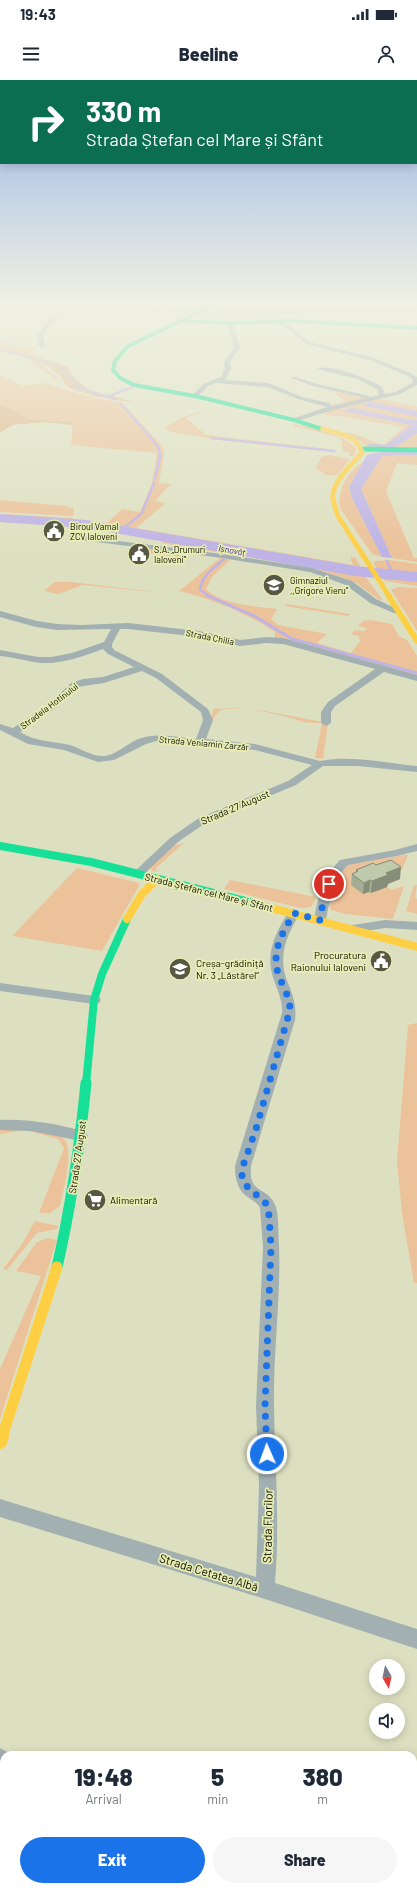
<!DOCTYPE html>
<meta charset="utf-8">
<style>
:root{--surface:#fff;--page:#f6f6f7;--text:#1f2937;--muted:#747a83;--accent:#1a73e8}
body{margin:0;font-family:Barlow,sans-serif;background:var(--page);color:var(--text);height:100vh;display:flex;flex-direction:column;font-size:15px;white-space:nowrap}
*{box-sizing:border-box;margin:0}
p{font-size:13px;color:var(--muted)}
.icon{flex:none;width:22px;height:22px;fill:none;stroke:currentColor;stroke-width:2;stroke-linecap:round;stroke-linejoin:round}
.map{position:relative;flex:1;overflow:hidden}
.side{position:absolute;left:0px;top:1671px;width:417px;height:140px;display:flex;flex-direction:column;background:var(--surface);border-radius:12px 12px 0 0;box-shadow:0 2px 10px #0003}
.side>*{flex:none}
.banner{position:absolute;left:0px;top:0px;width:417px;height:84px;box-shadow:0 2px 10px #0003;background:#0b6e4f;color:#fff;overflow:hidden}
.needle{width:26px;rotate:171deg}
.fabs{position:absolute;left:369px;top:1579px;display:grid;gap:8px}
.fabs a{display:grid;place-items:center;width:36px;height:36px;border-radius:50%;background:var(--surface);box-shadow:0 2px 10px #0003;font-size:20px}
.pin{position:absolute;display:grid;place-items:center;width:34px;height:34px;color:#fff;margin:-17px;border:2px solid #fff;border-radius:50%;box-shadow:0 1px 4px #0007}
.me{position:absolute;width:44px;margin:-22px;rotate:358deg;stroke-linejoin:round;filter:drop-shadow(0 0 3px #0008)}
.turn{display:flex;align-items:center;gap:14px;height:84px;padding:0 20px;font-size:18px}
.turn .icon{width:52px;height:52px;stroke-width:2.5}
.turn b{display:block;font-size:28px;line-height:34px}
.eta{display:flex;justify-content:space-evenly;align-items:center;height:68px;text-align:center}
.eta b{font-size:24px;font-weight:800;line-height:28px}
.cta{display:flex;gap:8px;margin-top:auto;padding:8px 20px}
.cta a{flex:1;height:46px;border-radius:24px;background:var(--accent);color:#fff;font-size:16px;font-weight:800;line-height:46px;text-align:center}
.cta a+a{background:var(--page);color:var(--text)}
.status{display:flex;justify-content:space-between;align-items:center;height:28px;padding:0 20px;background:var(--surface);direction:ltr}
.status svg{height:11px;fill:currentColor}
header{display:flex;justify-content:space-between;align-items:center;height:52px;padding:0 20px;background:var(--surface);font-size:18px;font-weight:800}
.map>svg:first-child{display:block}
</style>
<div class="status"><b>19:43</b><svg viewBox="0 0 49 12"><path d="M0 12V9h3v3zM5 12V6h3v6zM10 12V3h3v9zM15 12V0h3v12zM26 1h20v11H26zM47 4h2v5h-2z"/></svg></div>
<header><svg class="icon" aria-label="menu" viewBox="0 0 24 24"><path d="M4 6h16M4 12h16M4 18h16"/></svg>Beeline<svg class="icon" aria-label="person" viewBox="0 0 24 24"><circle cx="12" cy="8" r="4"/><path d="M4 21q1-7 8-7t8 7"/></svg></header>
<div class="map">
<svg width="417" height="1811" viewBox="0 0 417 1811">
<rect width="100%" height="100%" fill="#dde0c0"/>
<!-- green -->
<path fill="#ebc29a" d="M0,262l20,5 15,1 4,-5 -1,5 -8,4 19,7 -14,-2 -5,2 -30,-8z
M0,273l39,10 18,14 4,6 -10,-1h8l-30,-21z
M0,295l23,11 23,-3 39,13 38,7 40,44 1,7 -5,29 12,1 -16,17 11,2 -30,25 217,37 -3,-8 6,1 9,18 17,23 -1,2 -26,-19 -42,-14 -151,-25 3,-3 -83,-12 -4,-3 3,-4 26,2 15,-14 18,3 12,-29 5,-30 -86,-8 2,-23 -46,-3 -10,-4 6,-1 -23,-9z
M331,310l37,8 -34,8 -4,-3 6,1 9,-2z
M377,318l40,9v42l-51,-2 -5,-5 -18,-9c14,-2 27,10 41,12l20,-18 -65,-11 -3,1 -17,-4z
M212,328l-26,10 20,17 130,15 -1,2 -126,-13 1,-1 -40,-6 -5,-5 18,-10z
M295,344c18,4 47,10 60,23l1,2 -2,7h-5v-4l-6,-1 -1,-9 -4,-5 -45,-11z
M328,375l22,4 -13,16h-14l1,-2 -9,-5 7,-11z
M417,375v10l-20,-2 -11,28 28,67h3v4l-25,-4 -31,-69 21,-33z
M363,382l-14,25 3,11 30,59 -10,-3 -32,-46c-3,-17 8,-38 23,-46z
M0,420l66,6 8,3 -1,7 -73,-4z
M0,434l73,4 2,2 -4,6 7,9 -6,-1 -1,-8 -71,-4z
M149,468l27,4 6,6 -39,-6z
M220,478l11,1 -19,18 -6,12c16,16 48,17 71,20l-6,10 7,6 49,9 -10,9 34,10 10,-13 -3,-1 2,-3 -9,-2 4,-4 9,1 3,-3 -9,-2 5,-5 8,-1 21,4 7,12 8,4 10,16v20l-142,-38v-6c-26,-18 -66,-34 -96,-41z
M390,480l27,4v22l-32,-5 -12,-18 3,-2z
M55,502h16l103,12 -91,-9 -25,9 -14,-3z
M397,507l20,1v43l-26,-41z
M287,524l63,10 -2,2 -63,-10z
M237,628l28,3 63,12 -5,36 -8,-1 7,-35c-7,0 -16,0 -22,-2 -19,-7 -61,-17 -81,-10l-8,11 2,-13z
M184,763l-28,25 1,4 -5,-1 -2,-4 22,-21z
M404,775h4l-6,15 -39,24 6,-2 2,1 16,-6 5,3 12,-4 -11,33 -48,-5 -14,-4c-9,-15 8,-33 16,-45z
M77,788l62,15v3l-37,65 -90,-15z
M230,800l86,17 -5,10 -8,1 -7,-1 -72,-18z
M414,805h3l-2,13 2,1v15l-11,-3z
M417,943v260h-3l-12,-70 -5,-52 11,-136z
M25,1047c10,3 29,5 37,10 14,9 1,55 -2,69l-10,7h-11l25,-65 -6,-9 -32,-9 -26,4v-6z
M35,1141l23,5 -1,3 -20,4 -30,37 -4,-1 19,-25z
M48,1158l9,2 -57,179v-50l41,-93 -25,-5 21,-29z"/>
<!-- forest -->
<path fill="#e1b58a" d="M35,277l18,4 16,6v4c8,12 24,24 40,24 8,0 13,-8 21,-7l-17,8 23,7 -42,-7 -27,-9 -7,-11 -12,-10 -18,-7z
M0,325l24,9 -5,1 6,1 2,3 46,3v3l-31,-3 -30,3 -12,8z"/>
<!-- water -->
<path fill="#beb3e6" d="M371,322l46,9v6l-56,-12z
M351,328l60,12h6v13l-21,14 -11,-1 26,-21 -68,-14z
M380,372h37v3l-35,1 -21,33 31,69 -10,-1 -30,-59 -3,-11 18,-32z"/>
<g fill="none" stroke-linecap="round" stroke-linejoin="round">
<!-- stream-far2 -->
<path stroke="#beb3e6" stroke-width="2" d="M0,269l60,17 18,21 38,13
M108,316l26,-9
M120,323l24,27"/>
<!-- stream-far1 -->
<path stroke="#beb3e6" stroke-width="2.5" d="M143,349c20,23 20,19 12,49
M212,358l122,13
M369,365l21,1
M122,450l20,-17 12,-30
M229,474l5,-6
M387,481l6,13
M209,516l-9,-6c1,-14 14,-22 24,-31"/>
<!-- stream -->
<path stroke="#beb3e6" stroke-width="3" d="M206,515l50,22 36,22 125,34"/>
<!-- river -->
<path fill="#beb3e6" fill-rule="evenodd" d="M0,434l87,6 268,46 62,6v10l-62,-6 -268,-48 -87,-6z"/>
<!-- street -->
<path fill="#a2b0b2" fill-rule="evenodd" d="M0,221l217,9 200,-3v4l-200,3 -143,-7c-15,5 -23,16 -31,29l2,10 -3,2 -3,-2 -2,-10 14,-20 14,-9 -53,-3 -12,12v-5l6,-7h-6z
M276,239l16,8 18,15 64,16 38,16 5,3v8l-17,9 -67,16 -39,12 -2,-1v-2l35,-12 -29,-8 -31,-12 -51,-4 -8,3 -11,11h-4v-2l10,-11 18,-7 4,-8 -1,-7 10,-15 -7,-24 3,-2 3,2 7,24 -10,15 1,7 -6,11 43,3 34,14 27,6 3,3 33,-8 -52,-12 -21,-8v-2l25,8 52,12 1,1 9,-2 -2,-6 -20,-10 -40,-10c10,-7 55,11 65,18l3,7 11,-2 16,-9 1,-3 -5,-4 -38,-16 -64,-16 -18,-15 -14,-7z
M70,455l152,19 90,14 40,13 24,18 25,12 -4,3 -3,-1 -24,-10 -24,-18 -36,-13 -88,-14 -149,-19 -4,-2z
M0,531l37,10 20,3 24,1 47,-2 71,8 41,9 26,-3 17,1 134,37v6l-33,-9 -49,34 -4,6v11l-5,3 -5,-3v-11l7,-10 47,-33 -92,-25 -17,-1 -26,3 -41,-9 -71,-8h-8l-8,15v3l2,3 48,24 46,35 5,11 -7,19 49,5 65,17c31,-6 66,2 97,5v6l-59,-6h-35l-27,19 -89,37 -29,20 -36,34h-8l-2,-2 2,-2 36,-34 29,-20 89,-37 24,-16 -57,-15 -99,-9 -10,3 -32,16 -16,2 -34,-12 -36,-6 -28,-14v-6l13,4 35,-23 23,-22 12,-4 20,-2 31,-10 -26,-13 -5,-5c-19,7 -40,15 -60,14 -15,-1 -29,-6 -43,-7v-6l38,7h13l21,-4 32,-11 7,-13 -54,1 -21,-3 -36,-10zM142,591l14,7 45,34 2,8 -7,19c-19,-2 -40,-7 -58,0 -11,5 -21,15 -33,17 -12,1 -23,-7 -35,-11 -17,-4 -34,-3 -50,-13l34,-23 23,-22 27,-4z
M417,764v7l-20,5 -49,9c-15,15 -18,35 -22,55l-2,3h-8l-2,-3c4,-23 9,-43 26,-60l55,-10z
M294,829l6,4c-12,21 -22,40 -14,65 6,15 11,26 9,42l-44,146c-3,30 17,19 25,41 3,11 2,27 3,39 2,53 -6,107 -5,161 1,59 6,117 1,176l142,46v20l-152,-50 -265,-82v-18l256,78 3,-91 -3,-80 7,-159 -3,-39c-4,-7 -9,-8 -15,-13 -8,-7 -10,-18 -10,-29l47,-153c1,-13 -5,-23 -9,-36 -8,-24 3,-46 17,-67z
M385,840l32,2v8l-32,-2 -32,5 -6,-4 6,-4z
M0,903l94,13 5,1 2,3 -2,3 -5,1 -94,-13z
M0,1040c29,-1 58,4 86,12l2,4 -2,4 -5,1 -50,-10 -31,-1z
M0,1668l12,7h-8v17l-4,-2z
M270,1807h32l2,4h-32z"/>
<!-- fast-far3 -->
<path stroke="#16e098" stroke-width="4" d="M223,221l-95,45 -13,15 -2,9 7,8 14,7 61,11 99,24 28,9
M184,241l46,2 62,-2 125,7"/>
<!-- fast-far2 -->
<path stroke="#16e098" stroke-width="5" d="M362,369l55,1"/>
<!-- fast-far1 -->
<path stroke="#16e098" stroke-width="8" d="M0,766l91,16 162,41
M86,1004l8,-84 8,-26 25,-55"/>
<!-- fast -->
<path stroke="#16e098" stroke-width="11" d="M57,1187c14,-61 23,-122 29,-184"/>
<!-- slow-far5 -->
<path stroke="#ffcf43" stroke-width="4" d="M322,349l4,1"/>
<!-- slow-far4 -->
<path stroke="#ffcf43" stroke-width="5" d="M323,349c15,4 35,6 39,24 -10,11 -27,26 -29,41 -1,8 3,15 5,22l51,80"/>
<!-- slow-far3 -->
<path stroke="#ffcf43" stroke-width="6" d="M388,515l29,46"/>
<!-- slow-far2 -->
<path stroke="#ffcf43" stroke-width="8" d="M253,823l164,44
M127,839l15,-25 15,-15"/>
<!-- slow-far1 -->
<path stroke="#ffcf43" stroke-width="11" d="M2,1357l55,-170"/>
<!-- slow -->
<path stroke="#ffcf43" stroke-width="14" d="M0,1362l2,-6"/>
</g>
<!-- wall -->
<path fill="#a4ad93" d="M376,785l24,14 -12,5 -1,3 -16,6 -2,-1 -6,2 -12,-9 1,-11 4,-2v-2z"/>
<!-- shaded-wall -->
<path fill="#868d78" d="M401,787l-1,12 -12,5 -1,3 -16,6 1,-12 14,-8z
M370,800l-1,12 -6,2 1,-11z"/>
<!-- building -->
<path fill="#bfc9ab" stroke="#868d78" d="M391,780l10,7 -15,6 2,2 -16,6 -2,-1 -6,3 -12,-9 6,-3 -2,-1 17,-7 3,2z"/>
<!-- sky -->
<linearGradient id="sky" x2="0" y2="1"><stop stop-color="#97b4e7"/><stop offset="0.47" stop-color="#f0f1e3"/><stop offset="1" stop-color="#f0f1e3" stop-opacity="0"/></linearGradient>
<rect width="417" height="474" fill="url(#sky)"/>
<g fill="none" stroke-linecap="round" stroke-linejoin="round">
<!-- route -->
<path stroke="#1a73e8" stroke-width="7" stroke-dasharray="0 12.6" d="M267,1374l-2,-48 6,-159 -2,-31 -1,-9 -5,-8 -13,-8 -8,-13v-5l1,-7 13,-37 34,-119c0,-11 -5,-20 -9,-29 -12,-27 0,-45 13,-68l26,7 5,-29 4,-7"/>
</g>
<!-- icons -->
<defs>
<g id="civic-disc" transform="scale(1.15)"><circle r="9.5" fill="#565843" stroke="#e8edb3"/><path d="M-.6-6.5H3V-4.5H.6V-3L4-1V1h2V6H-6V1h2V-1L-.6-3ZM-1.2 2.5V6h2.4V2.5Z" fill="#fff"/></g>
<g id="school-disc" transform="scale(1.15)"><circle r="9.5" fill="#565843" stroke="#e8edb3"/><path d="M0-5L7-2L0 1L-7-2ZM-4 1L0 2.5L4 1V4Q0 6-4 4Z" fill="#fff"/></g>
<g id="supermarket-disc" transform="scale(1.15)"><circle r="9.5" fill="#565843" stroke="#e8edb3"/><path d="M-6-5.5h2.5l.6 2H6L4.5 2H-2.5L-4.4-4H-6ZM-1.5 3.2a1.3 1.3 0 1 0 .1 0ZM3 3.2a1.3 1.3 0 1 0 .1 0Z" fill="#fff"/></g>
</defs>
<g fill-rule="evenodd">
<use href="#civic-disc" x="54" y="451"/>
<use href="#civic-disc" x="139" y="474"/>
<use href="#school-disc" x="274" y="505"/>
<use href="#civic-disc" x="381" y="881"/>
<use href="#school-disc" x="180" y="889"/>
<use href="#supermarket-disc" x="95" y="1120"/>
</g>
<g text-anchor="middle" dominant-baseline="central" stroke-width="3.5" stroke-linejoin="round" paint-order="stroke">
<!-- far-poi labels -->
<g font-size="9" fill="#0e0f00" stroke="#e8edb3" text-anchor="start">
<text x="70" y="446">Biroul Vamal<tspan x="70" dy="10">ZCV Ialoveni</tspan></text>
<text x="154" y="469">S.A. „Drumuri<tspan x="154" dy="10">Ialoveni”</tspan></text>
<text x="290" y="500">Gimnaziul<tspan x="290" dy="10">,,Grigore Vieru"</tspan></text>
</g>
<!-- far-water labels -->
<g font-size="9" font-style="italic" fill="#492b8c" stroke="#e8edb3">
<text transform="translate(232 470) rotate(10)">Ișnovăț</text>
</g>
<!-- far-street labels -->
<g font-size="9" fill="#0e0f00" stroke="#e8edb3">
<text transform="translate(210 557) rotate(11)">Strada Chilia</text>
<text transform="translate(49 626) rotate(-37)">Stradela Hotinului</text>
<text transform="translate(204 663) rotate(5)">Strada Veniamin Zarzăr</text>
</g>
<!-- street labels -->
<g font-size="10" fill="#0e0f00" stroke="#e8edb3">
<text transform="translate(235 727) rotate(-23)">Strada 27 August</text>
<text transform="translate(209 812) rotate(14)">Strada Ștefan cel Mare și Sfânt</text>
<text transform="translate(77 1077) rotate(-82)">Strada 27 August</text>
</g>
<!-- poi labels -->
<g font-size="10" fill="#0e0f00" stroke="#e8edb3" text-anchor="start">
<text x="366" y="875" text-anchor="end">Procuratura<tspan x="366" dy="12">Raionului Ialoveni</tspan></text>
<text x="196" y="883">Creșa-grădiniță<tspan x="196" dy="12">Nr. 3 „Lăstărel”</tspan></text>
<text x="110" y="1120">Alimentară</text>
</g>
<!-- near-street labels -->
<g font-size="12" fill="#0e0f00" stroke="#e8edb3">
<text transform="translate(267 1446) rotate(-89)">Strada Florilor</text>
<text transform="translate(209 1492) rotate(17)">Strada Cetatea Albă</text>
</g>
</g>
</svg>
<div class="fabs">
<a><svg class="needle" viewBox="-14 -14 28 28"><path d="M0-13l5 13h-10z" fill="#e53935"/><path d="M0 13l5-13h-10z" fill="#747a83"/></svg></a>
<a><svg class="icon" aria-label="sound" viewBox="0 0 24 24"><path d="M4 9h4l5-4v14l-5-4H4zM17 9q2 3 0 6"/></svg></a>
</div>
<div class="pin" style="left:329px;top:804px;background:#d93025"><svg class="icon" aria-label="arrive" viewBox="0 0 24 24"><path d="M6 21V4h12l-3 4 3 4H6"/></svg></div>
<svg class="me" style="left:267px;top:1374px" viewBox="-20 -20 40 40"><circle r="17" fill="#1a73e8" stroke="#fff" stroke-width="3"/><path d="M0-11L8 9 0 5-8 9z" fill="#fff"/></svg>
<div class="banner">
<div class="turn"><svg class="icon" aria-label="right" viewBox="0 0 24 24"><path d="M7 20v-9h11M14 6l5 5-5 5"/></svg><div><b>330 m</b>Strada Ștefan cel Mare și Sfânt</div></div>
</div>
<section class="side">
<div class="eta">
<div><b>19:48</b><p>Arrival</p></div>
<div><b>5</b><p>min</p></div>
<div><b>380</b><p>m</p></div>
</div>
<div class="cta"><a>Exit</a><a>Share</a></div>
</section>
</div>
